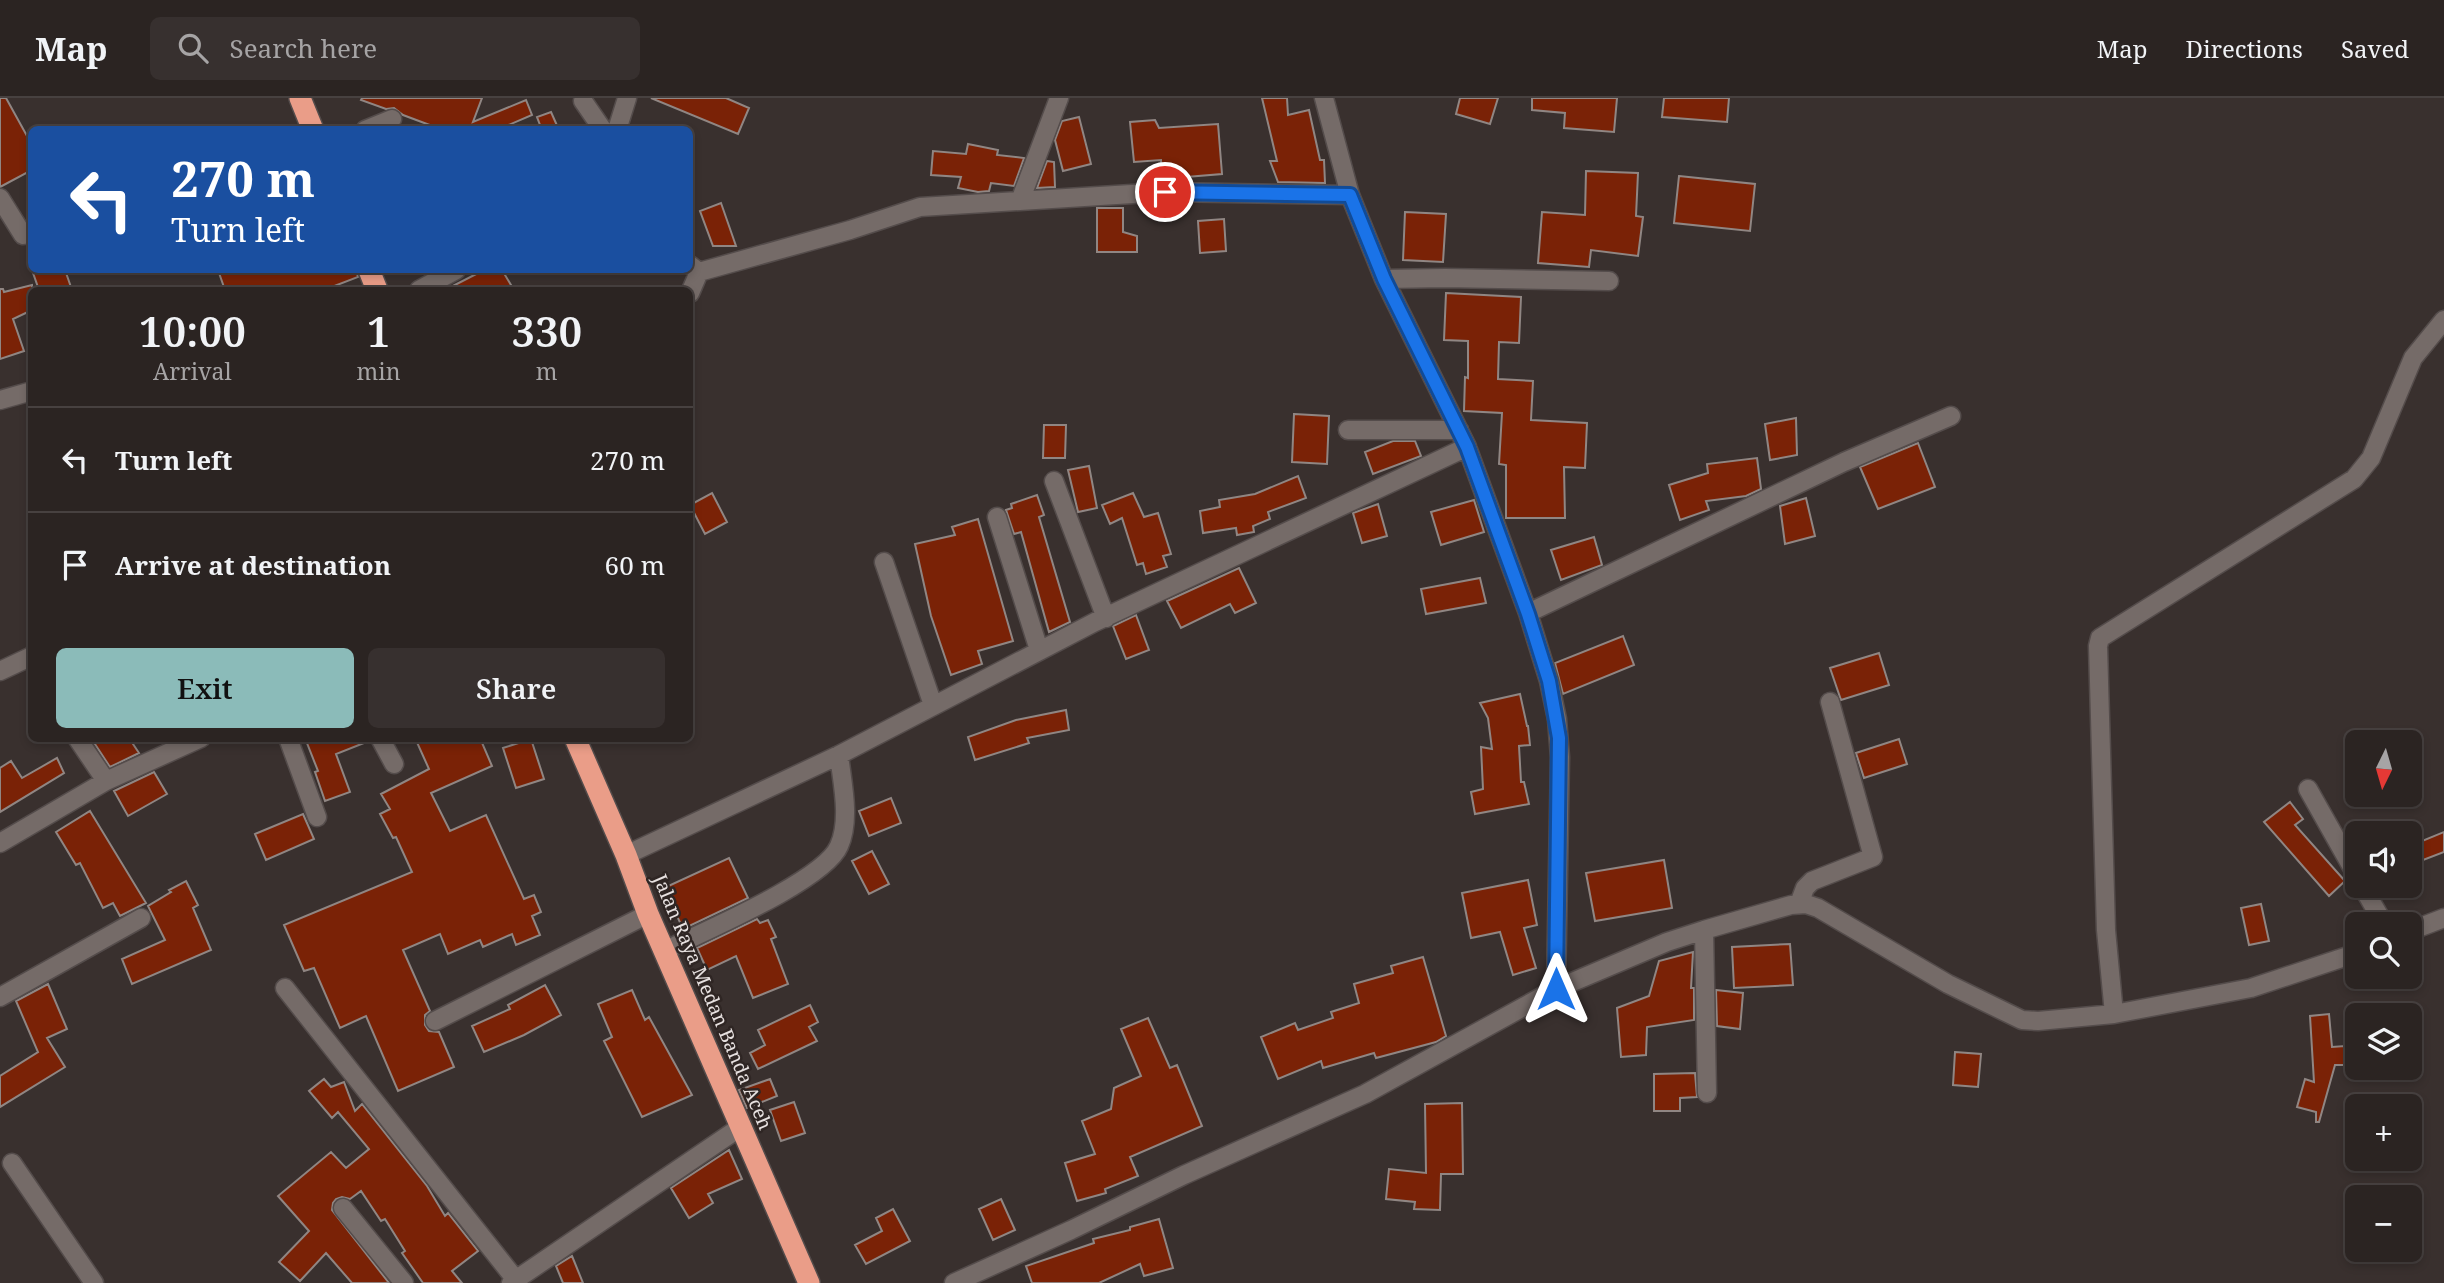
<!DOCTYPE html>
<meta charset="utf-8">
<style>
:root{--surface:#2b2422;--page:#37302f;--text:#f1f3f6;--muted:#a6a4a5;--line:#474140;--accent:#8bbbb9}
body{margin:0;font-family:"Noto Serif",serif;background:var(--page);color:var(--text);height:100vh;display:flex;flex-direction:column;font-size:26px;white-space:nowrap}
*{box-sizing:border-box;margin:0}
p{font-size:23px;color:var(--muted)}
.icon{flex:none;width:38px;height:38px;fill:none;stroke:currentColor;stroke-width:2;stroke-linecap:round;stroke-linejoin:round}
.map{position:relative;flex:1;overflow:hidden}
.details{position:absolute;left:28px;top:189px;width:665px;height:455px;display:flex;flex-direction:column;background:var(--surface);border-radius:10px;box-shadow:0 4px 10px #0003,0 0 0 2px var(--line)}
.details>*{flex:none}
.top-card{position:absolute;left:28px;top:28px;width:665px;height:147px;border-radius:10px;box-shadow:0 4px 10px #0003,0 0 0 2px var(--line);background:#1a4fa0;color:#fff;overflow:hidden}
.needle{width:46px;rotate:185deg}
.tools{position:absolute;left:2345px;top:632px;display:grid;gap:14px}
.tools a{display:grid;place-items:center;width:77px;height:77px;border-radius:10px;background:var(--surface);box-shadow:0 4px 10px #0003,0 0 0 2px var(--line);font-size:35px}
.pin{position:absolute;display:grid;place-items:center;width:60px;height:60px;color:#fff;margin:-30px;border:4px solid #fff;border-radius:50%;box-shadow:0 2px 7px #0007}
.me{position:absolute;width:77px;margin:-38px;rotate:0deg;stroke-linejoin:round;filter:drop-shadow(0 0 5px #0008)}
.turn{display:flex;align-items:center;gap:24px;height:147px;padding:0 28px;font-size:32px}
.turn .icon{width:91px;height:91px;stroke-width:2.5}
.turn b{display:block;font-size:49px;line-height:60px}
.eta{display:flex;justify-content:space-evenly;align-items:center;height:119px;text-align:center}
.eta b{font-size:42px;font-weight:600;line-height:49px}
.cta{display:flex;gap:14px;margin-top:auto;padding:14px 28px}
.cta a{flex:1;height:80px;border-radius:10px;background:var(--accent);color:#111;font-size:28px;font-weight:600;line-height:80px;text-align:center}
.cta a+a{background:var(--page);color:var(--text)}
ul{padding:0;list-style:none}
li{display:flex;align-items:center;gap:21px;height:105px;padding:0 28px;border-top:2px solid var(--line)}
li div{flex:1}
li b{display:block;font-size:26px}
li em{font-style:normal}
header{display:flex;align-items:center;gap:42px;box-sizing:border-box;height:98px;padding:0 35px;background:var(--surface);border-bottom:2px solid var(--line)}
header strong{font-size:33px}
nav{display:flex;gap:38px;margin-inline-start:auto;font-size:24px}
.search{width:490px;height:63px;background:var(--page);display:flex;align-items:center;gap:18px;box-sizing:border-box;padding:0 24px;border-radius:10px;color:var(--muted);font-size:26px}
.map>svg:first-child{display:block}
</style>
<header>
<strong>Map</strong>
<div class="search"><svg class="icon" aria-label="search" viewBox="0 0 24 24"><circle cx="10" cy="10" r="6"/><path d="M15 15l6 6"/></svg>Search here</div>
<nav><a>Map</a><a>Directions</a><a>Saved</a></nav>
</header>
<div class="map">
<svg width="2444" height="1185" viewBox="0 0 2444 1185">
<rect width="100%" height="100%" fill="#39302e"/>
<!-- building -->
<path fill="#7a2206" stroke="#908683" stroke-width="2" d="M0,0h6l26,47v25l-32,17z
M362,0h120l-9,24 53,-22 6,15 -35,15h-54l-40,-15 -9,-7 -8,1 -25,-9z
M651,0h75l23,10 -11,26z
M1262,0h25l1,17 21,-5 11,50h4l1,23 -47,-1 -8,-21h7z
M1460,0h38l-8,26 -34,-10z
M1532,0h85l-3,34 -50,-4 1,-15 -33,-3z
M1664,0h65l-2,24 -65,-5z
M551,14l8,18h-17l-5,-13z
M1079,19l12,47 -28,7 -8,-31 7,-19z
M1155,22l4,8 59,-4 4,50 -60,5 -1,-19 -27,2 -4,-40z
M968,46l30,6 -1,5 27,3 -10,28 -23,-3 -2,8 -11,1 -20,-4 3,-11 -30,-2 2,-24 33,3z
M1047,63l7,1 1,25 -18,1z
M1586,73l52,2 -2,43 7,1 -5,39 -47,-6 -2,17 -51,-4 4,-51 43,3z
M1679,78l76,8 -5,47 -76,-8z
M721,105l15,43h-23l-13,-35z
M1097,110h26v24l14,4v16h-40z
M1405,114l41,2 -3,48 -40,-2z
M1224,121l2,32 -26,2 -2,-32z
M32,172h33l7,20h-33z
M218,172h138l2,7 -34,13h-99z
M484,172h18l12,20h-69z
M32,187v25l-19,9 11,32 -24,8v-70h3l1,3z
M1446,195l75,4 -2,46 -20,-1 -1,37 35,2 -2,39 56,3 -2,45 -21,-1 1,51h-59v-53l-7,-1 3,-51 -38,-2 1,-34 3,1v-37l-24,-1z
M1294,316l35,2 -2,48 -35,-2z
M1796,320l1,37 -27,5 -5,-36z
M1044,327h22l-1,33h-22z
M1393,343h22l6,15 -48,18 -8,-22z
M1918,345l17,44 -57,22 -18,-42z
M1757,360l4,31 -15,7 -40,5 3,9 -29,10 -11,-35 39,-12 -1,-9z
M1089,368l8,42 -19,4 -10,-42z
M1298,378l8,22 -38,14 2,7 -17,7 1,6 -17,3 -1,-7 -33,5 -3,-22 20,-4 -1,-7 36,-6z
M712,395l15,29 -22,12 -15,-29z
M1133,395l11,24 14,-4 13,41 -8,2 4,11 -21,7 -3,-11 -6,2 -15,-47 -12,6 -8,-19z
M1037,397l7,20 -5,2 31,105 -21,10 -28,-100 -7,2 -8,-24 6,-2 -1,-4z
M1806,400l9,38 -30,8 -5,-38z
M1474,402l10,32 -43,13 -10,-33z
M1378,406l9,32 -25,7 -9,-30z
M978,421l35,122 -35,10 4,13 -31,11 -20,-59 -16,-72 40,-9 -3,-8z
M1594,439l8,28 -41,15 -10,-30z
M1239,470l17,35 -21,10 -5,-9 -49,24 -14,-27z
M1480,480l6,25 -60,11 -5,-25z
M1136,517l13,35 -23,9 -13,-33z
M1623,538l11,29 -71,29 -8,-31z
M1879,555l10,32 -48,15 -11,-32z
M1520,596l7,32h1l2,19 -11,1 2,36h3l5,22 -54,10 -4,-22 12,-3 -2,-42 11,2 -4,-31 -8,-15z
M1066,612l3,20 -42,8 2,5 -54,17 -7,-23 48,-17z
M91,640h38l10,15 -29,14z
M305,640h64v3l-33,13 14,38 -25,9 -10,-29 3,-1z
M415,640h65l12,28 -61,27 19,38 36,-16 38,84 10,-4 7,17 -9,4 8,19 -24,10 -4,-11 -29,13 -3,-7 -32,14 -8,-20 -37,16 27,61 -5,4v10l4,6 10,1 15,35 -56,24 -32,-75 -26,12 -26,-60 -10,3 -20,-46 128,-53 -16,-35 -3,1 -13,-24 10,-5 -9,-15 48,-25z
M531,641l13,40 -28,9 -13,-40z
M1899,641l8,25 -43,14 -8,-25z
M57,660l7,15 -64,39v-44l11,-7 11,17z
M154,674l13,22 -39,22 -14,-25z
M891,700l10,25 -32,13 -10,-25z
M2290,704l13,17 -8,6 50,56 -16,15 -65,-74z
M90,713l56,92 -26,13 -7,-13 -10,5 -23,-45 -4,2 -20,-33z
M303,716l11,25 -48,21 -11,-26z
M2444,734v20l-34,13v-19z
M872,753l17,33 -20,10 -17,-33z
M729,760l19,40 -65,31 -19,-41z
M1664,762l8,48 -77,13 -9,-48z
M1528,782l9,45 -13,3 12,40 -23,7 -13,-43 -29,6 -9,-45z
M186,783l12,24 -5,3 18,42 -79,34 -10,-25 43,-19 -17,-34 23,-14 -2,-2z
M2261,806l8,37 -20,4 -8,-37z
M757,821l3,4 8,-3 8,17 -5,2 17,45 -35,14 -17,-42 -29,14 -10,-22z
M1790,846l3,41 -59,3 -2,-41z
M1693,854l-2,36h3v32l-47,7 -1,28 -25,2 -4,-49 32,-12 10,-35z
M1423,859l23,79 -10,6 -60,16 -2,-5 -51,15 -2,-7 -43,18 -17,-42 34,-14 3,7 35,-12 -2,-6 28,-9 -5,-19 39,-11 -2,-7z
M48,886l19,45 -20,9 18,29 -65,40v-31l38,-24 -22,-51z
M545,887l16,30 -37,20 -40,17 -12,-26 38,-17 -2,-4z
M632,892l13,30 4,-3 43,78 -50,22 -38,-76 8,-4 -14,-33z
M1716,892l27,3 -3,36 -23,-3z
M810,907l8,17 -9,5 8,14 -59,28 -8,-16 15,-8 -7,-15z
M2329,916l3,33 13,-1 1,19h-11l-16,57h-3v-10l-19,-5 8,-28 9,3 -4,-66z
M1148,920l22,50 7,-3 25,61 -72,31 8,19 -33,13 1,4 -29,8 -12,-38 30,-9 -13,-33 29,-12 3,-21 27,-12 -20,-47z
M1955,954l26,2 -3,33 -25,-2z
M1695,975l2,24 -17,1v13h-26v-37z
M324,981l7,8 13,-5 11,29 7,-7 65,82 18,30 3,-3 30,38 -26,20 10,12h-39l-21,-30 3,-2 -20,-32 -4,2 -20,-30 -11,8 -8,-2 -6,2 -3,4 -1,7 57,73h-37l-26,-30 -26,28 -21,-19 30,-31 -31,-35 53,-44 15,16 23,-19 -31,-37 -6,6 -23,-27z
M770,981l7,17 -30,12 -8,-18z
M794,1004l11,31 -24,8 -11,-31z
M1462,1005l1,71h-22l-1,36 -26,-1 1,-7 -29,-3 3,-30 37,4 -1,-69z
M729,1052l13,29 -34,15 5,9 -24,15 -18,-30z
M1001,1101l14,31 -22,10 -14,-31z
M893,1111l17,32 -44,23 -11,-19 27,-14 -6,-13z
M1159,1121l14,49 -29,8 -4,-12 -41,19h-67l-6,-17 68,-23 -1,-4 37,-9v-3z
M572,1158l11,27h-20l-7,-17z"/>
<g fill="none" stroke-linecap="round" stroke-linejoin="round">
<!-- minor casing -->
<g stroke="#544c4b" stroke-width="21">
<path id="minor" d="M1324,0l26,97
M583,3l20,29
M365,32l27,-11
M617,32l10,-32
M0,100l23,37
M1020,103l39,-103
M690,167l9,7 151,-42 70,-23 245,-15 185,3 34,84 83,168
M1384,181l61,-1 164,3
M419,192l37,-20
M690,195l9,-21
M0,302l32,-9
M1348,332h111
M1054,383l52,137
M997,419l42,133
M884,464l49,143
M1528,515l316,-151 107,-46
M0,573l32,-15
M77,640l29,43
M288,640l29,79
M380,640l14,26
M2308,691l49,87
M0,745l106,-62 95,-43
M626,757l213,-100 256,-133 372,-175 61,166 21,68 8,38 3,38 -4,232 -191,105 -181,81 -113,55 -117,53
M2362,788l22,38
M1799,806l6,-16 7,-7 61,-24 -43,-155
M1704,832l3,163
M2410,833l34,-13
M664,853c38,-19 160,-70 175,-105 12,-27 3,-64 0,-91
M285,890l231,292
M1556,891l111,-47 37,-12 87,-25 15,-1 12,4 130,76 74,36 16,1 76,-7 137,-26 106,-35
M0,899l141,-79
M2114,916l-8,-84 -8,-284 2,-8 254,-159 17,-21 42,-100 31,-38
M435,923l213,-107
M12,1065l82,120
M343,1110l61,75
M511,1185l231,-157"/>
</g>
<!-- highway casing -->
<g stroke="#544c4b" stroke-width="24">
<path id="highway" d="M300,0l13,32
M369,172l8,20
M575,640l51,117 22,59 161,369"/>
</g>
<!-- minor -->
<use href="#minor" stroke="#756b68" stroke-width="18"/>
<!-- highway -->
<use href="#highway" stroke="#ea9d88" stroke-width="21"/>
</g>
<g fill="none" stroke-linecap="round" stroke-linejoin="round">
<!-- route casing -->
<g stroke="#114b97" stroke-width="18">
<path id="route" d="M1165,94l185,3 34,84 83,168 61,167 21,67 10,57 -3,251"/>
</g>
<!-- route -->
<use href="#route" stroke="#1a73e8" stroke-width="12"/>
</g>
<g text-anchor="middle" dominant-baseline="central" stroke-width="5" stroke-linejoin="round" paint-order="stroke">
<!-- street labels -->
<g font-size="19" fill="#e7e1e0" stroke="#2f2624">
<text transform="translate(713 904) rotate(67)">Jalan Raya Medan Banda Aceh</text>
</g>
</g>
</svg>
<div class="tools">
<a><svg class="needle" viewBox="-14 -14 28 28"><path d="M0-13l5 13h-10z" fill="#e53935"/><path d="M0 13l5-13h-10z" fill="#a6a4a5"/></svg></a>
<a><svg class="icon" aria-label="sound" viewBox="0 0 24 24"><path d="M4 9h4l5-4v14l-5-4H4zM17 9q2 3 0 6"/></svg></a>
<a><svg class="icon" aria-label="search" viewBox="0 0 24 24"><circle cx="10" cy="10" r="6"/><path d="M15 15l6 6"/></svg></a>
<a><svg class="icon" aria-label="layers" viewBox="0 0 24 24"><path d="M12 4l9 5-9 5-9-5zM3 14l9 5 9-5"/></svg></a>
<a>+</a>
<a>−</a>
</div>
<div class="pin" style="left:1165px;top:94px;background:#d93025"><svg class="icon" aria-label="arrive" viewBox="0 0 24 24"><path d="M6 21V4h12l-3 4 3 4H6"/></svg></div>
<svg class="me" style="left:1556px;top:891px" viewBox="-20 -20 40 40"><path d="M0-17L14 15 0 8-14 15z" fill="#1a73e8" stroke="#fff" stroke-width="4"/></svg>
<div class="top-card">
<div class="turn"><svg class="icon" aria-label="left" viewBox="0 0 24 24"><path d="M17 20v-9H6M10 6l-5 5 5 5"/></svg><div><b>270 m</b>Turn left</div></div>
</div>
<section class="details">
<div class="eta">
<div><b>10:00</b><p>Arrival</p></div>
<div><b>1</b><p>min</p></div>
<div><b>330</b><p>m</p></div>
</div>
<ul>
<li><svg class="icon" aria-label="left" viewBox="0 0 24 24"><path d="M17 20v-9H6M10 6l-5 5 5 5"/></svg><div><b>Turn left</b></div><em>270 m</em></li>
<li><svg class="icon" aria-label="arrive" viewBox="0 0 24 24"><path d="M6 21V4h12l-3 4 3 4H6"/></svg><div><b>Arrive at destination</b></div><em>60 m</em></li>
</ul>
<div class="cta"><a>Exit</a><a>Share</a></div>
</section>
</div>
